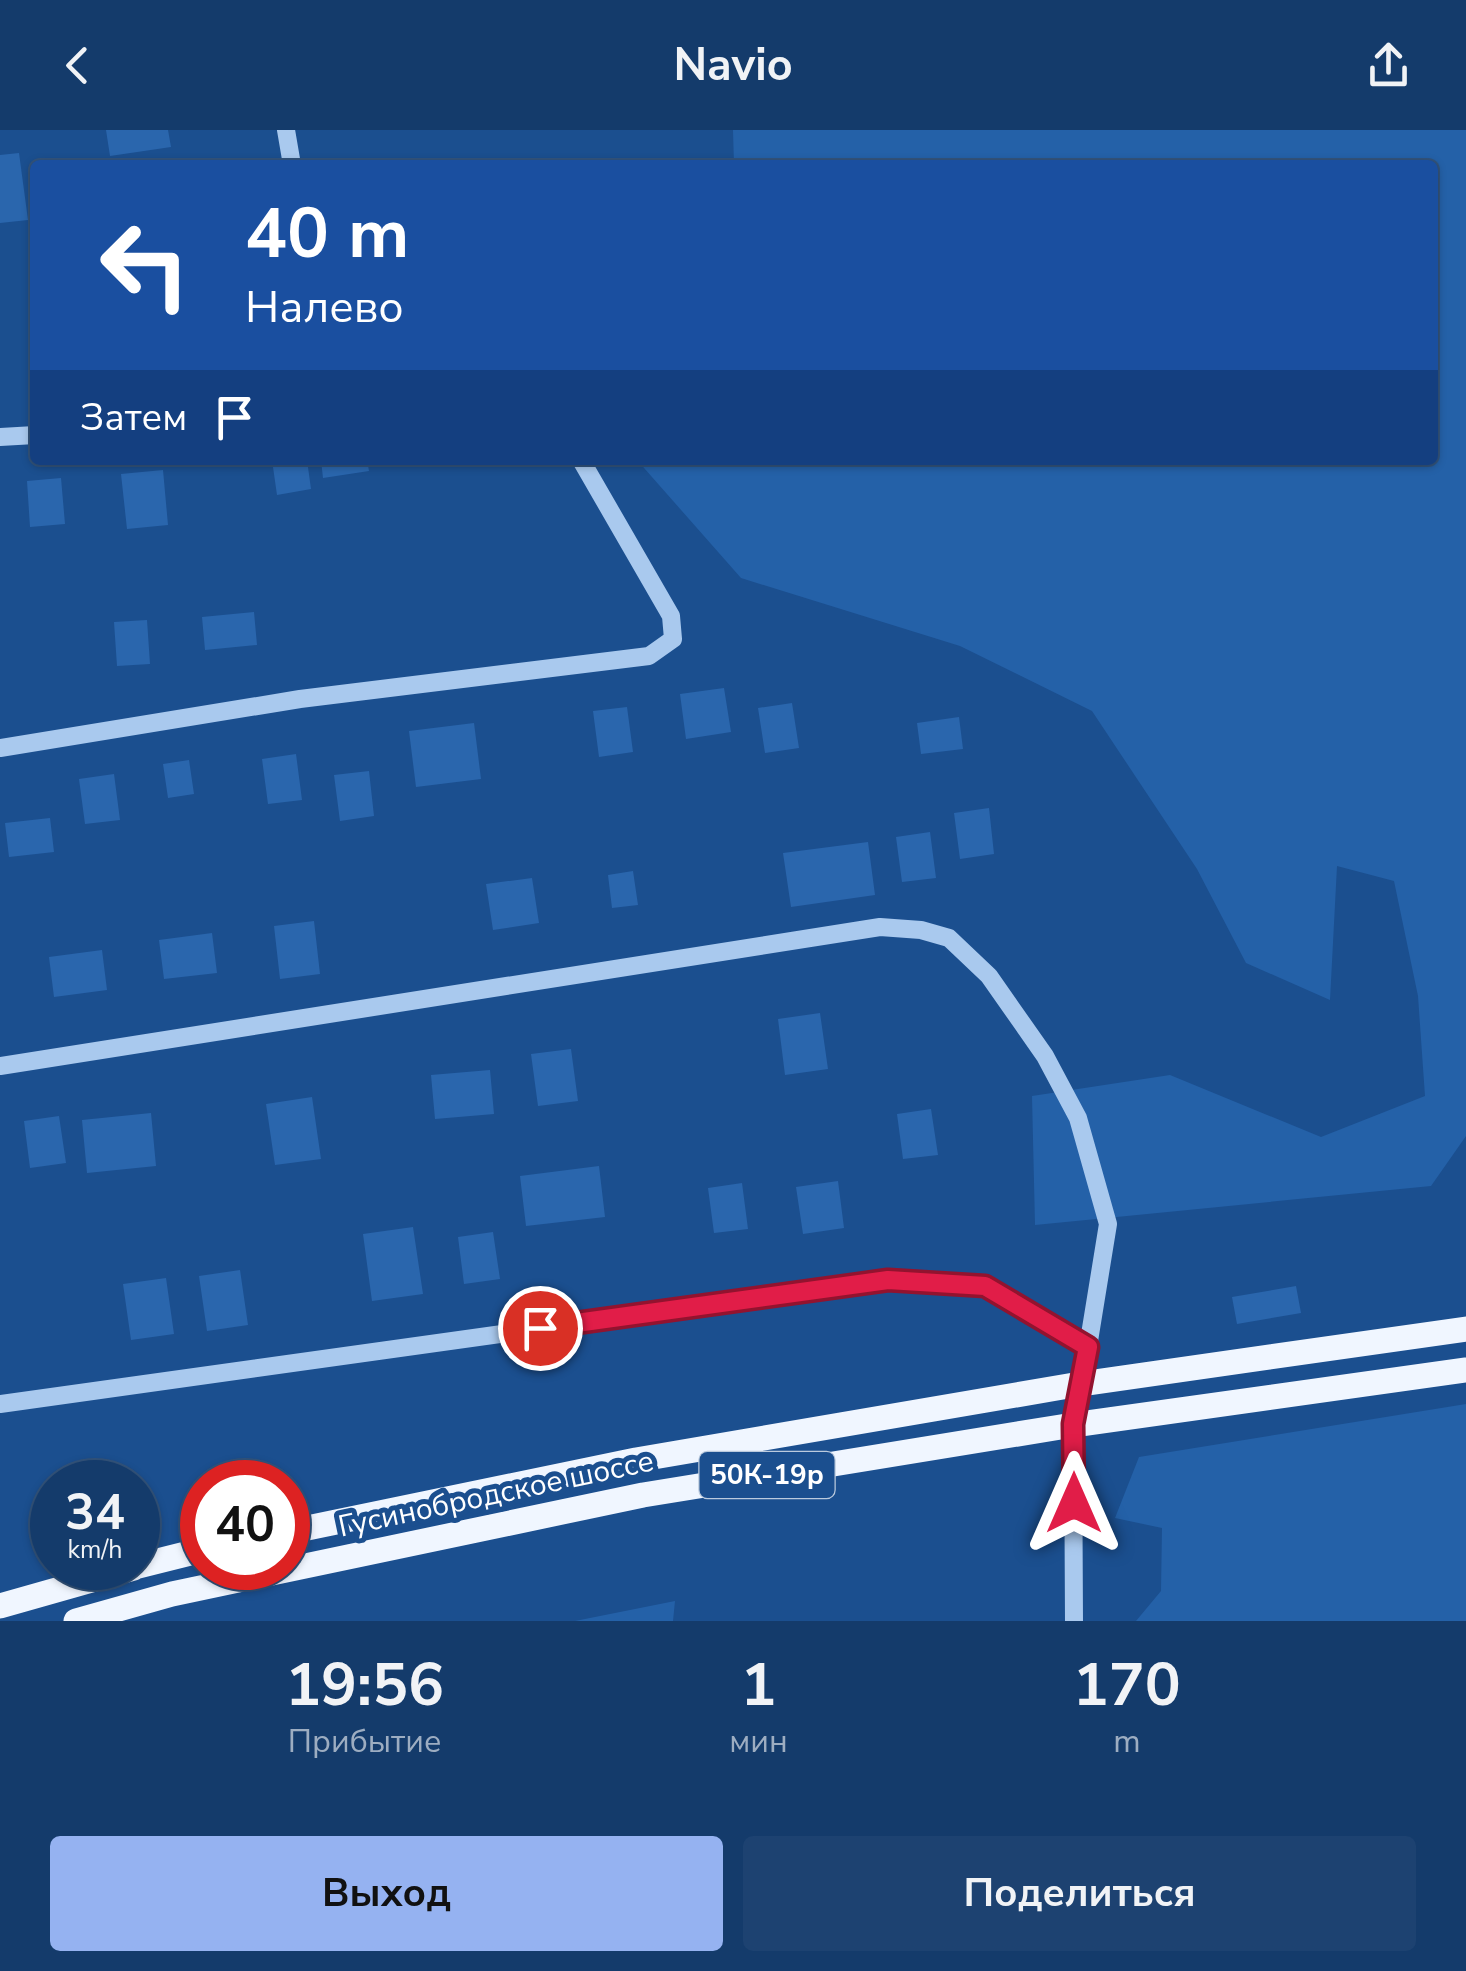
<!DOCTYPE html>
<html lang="ru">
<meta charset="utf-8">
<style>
:root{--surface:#143b6b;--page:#1d4271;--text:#f1f3f6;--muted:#9dadc1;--line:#33557e;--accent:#95b2f1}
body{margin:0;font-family:"Nunito Sans",sans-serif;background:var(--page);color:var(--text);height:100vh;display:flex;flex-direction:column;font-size:38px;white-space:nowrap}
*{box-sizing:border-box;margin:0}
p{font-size:32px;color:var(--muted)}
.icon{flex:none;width:55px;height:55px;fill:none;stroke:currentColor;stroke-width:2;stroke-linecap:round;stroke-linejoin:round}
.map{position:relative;height:1491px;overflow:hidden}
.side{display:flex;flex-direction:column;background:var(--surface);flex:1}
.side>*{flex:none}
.hud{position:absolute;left:30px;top:30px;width:1408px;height:305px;border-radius:10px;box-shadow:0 2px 8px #0004,0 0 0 2px var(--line);background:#1a4fa0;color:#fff;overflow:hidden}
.speed{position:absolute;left:30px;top:1330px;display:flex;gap:20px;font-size:50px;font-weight:700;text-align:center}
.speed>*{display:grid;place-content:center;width:130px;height:130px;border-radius:50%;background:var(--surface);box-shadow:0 2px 8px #0004,0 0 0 2px var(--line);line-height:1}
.speed small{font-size:25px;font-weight:400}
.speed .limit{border:15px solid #d22;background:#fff;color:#111}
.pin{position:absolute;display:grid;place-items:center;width:85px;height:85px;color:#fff;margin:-42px;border:5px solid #fff;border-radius:50%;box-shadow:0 2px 10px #0007}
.me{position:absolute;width:110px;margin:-55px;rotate:0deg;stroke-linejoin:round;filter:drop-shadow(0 0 8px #0008)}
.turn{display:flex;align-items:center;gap:35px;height:210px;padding:0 50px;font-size:45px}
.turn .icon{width:130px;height:130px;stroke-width:2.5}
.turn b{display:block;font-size:70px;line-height:85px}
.then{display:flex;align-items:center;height:95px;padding:0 50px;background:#0003;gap:20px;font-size:38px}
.eta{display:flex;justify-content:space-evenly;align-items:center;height:170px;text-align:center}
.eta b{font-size:60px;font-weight:700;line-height:70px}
.cta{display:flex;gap:20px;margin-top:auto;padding:20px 50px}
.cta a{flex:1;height:115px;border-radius:10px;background:var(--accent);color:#111;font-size:40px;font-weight:700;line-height:115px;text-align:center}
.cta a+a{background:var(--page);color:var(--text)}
header{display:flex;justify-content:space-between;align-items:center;height:130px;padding:0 50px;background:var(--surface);font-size:45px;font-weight:700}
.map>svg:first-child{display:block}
</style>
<header><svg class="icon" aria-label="back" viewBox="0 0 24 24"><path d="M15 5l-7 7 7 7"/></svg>Navio<svg class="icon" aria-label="share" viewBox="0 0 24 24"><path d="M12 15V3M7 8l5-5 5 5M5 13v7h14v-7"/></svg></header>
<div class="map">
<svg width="1466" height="1491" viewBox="0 0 1466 1491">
<rect width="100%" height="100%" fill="#1b4f8f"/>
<!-- green -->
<path fill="#2461a8" d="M733,0h733v1006l-35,50 -396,39 -3,-129 138,-21 151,62 104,-41 -7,-100 -24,-115 -57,-15 -7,134 -84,-37 -49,-94 -105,-158 -132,-65 -219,-68 -104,-118h795v-295h-698z
M1466,1274v217h-330l25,-30 1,-63 -47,-10 24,-61z
M675,1471l-2,20h-98z"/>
<!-- building -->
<path fill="#2a66ad" d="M106,0h62l3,17 -61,9z
M19,23l9,67 -28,3v-68z
M272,330h35l4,29 -34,6z
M321,330h46l2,11 -46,7z
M163,340l5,55 -41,4 -6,-55z
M61,348l4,46 -35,3 -3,-46z
M254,482l3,33 -52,5 -3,-33z
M147,490l3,44 -33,2 -3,-44z
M724,558l7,44 -45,7 -6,-45z
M792,573l7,45 -34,5 -7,-45z
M627,577l6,45 -34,5 -6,-46z
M959,587l4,32 -42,5 -4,-31z
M474,593l7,56 -65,8 -7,-56z
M296,624l6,46 -34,4 -6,-45z
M189,630l5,34 -26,4 -5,-34z
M369,641l5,45 -34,5 -6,-46z
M114,644l6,46 -35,4 -6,-45z
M989,678l5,46 -34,5 -6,-46z
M50,688l4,34 -45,5 -4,-34z
M930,702l6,46 -34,4 -6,-45z
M868,712l7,53 -84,12 -8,-54z
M633,741l5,34 -26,3 -4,-33z
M532,748l7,45 -46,7 -7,-46z
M314,791l6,53 -40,5 -6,-53z
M212,803l5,40 -53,6 -5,-39z
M102,820l5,40 -53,7 -5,-40z
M820,883l8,56 -43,6 -7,-56z
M571,919l7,52 -40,5 -7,-52z
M490,940l4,44 -59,5 -4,-44z
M312,967l9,62 -46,6 -9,-61z
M931,979l7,46 -35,4 -6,-45z
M151,983l5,53 -69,7 -5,-53z
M59,986l7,47 -36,5 -6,-47z
M599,1036l6,51 -79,9 -6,-50z
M838,1051l6,47 -41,6 -7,-47z
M742,1053l6,46 -34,4 -6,-45z
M413,1097l10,67 -51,7 -9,-67z
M493,1102l7,47 -36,5 -6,-47z
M240,1140l8,55 -41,6 -8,-55z
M166,1148l8,56 -43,6 -8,-56z
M1296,1156l5,27 -64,11 -5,-27z"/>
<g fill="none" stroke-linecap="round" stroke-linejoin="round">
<!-- minor -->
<path stroke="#a9c9ee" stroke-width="18" d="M286,0l6,35
M0,307l35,-2
M0,618l300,-49 349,-43 24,-17 -2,-23 -90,-156
M0,936l880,-139 41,3 28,8 40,38 56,80 33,62 30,106 -20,123
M0,1274l888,-124 97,6 103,61 -15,78 1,196"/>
<!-- major -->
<path stroke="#f0f6ff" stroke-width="25" d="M288,1402l348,-72 444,-76 386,-55
M138,1436l64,-16
M0,1476l134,-38
M76,1491l96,-27 471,-99 430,-70 393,-55"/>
</g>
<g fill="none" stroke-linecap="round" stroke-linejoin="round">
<!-- route casing -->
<g stroke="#92132f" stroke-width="25">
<path id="route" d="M540,1198l348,-48 97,6 103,61 -15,77 1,79"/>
</g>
<!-- route -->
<use href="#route" stroke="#e11d48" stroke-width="18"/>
</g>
<g text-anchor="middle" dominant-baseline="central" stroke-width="10" stroke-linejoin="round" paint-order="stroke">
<!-- shield labels -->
<rect fill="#1b4f8f" stroke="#bbcadd" stroke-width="2.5" x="699.5" y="1322" width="135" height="46" rx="8"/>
<g font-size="28" font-weight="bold" fill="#fff">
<text x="767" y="1345">50К-19р</text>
</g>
<!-- street labels -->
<g font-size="30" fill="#fff" stroke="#1b4f8f">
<text transform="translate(496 1364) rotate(-12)">Гусинобродское шоссе</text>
</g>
</g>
</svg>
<div class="speed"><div>34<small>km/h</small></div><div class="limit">40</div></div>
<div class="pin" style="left:540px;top:1198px;background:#d93025"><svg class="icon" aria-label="arrive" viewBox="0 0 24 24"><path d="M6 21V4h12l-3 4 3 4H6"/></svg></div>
<svg class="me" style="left:1074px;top:1373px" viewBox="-20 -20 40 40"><path d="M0-17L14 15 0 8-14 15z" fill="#e11d48" stroke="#fff" stroke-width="4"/></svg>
<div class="hud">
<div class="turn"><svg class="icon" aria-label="left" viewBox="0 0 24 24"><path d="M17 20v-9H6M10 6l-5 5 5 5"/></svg><div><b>40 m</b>Налево</div></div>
<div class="then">Затем<svg class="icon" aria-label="arrive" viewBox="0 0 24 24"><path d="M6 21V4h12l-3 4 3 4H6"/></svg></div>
</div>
</div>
<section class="side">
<div class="eta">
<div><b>19:56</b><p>Прибытие</p></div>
<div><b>1</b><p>мин</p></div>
<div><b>170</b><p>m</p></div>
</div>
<div class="cta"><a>Выход</a><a>Поделиться</a></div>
</section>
